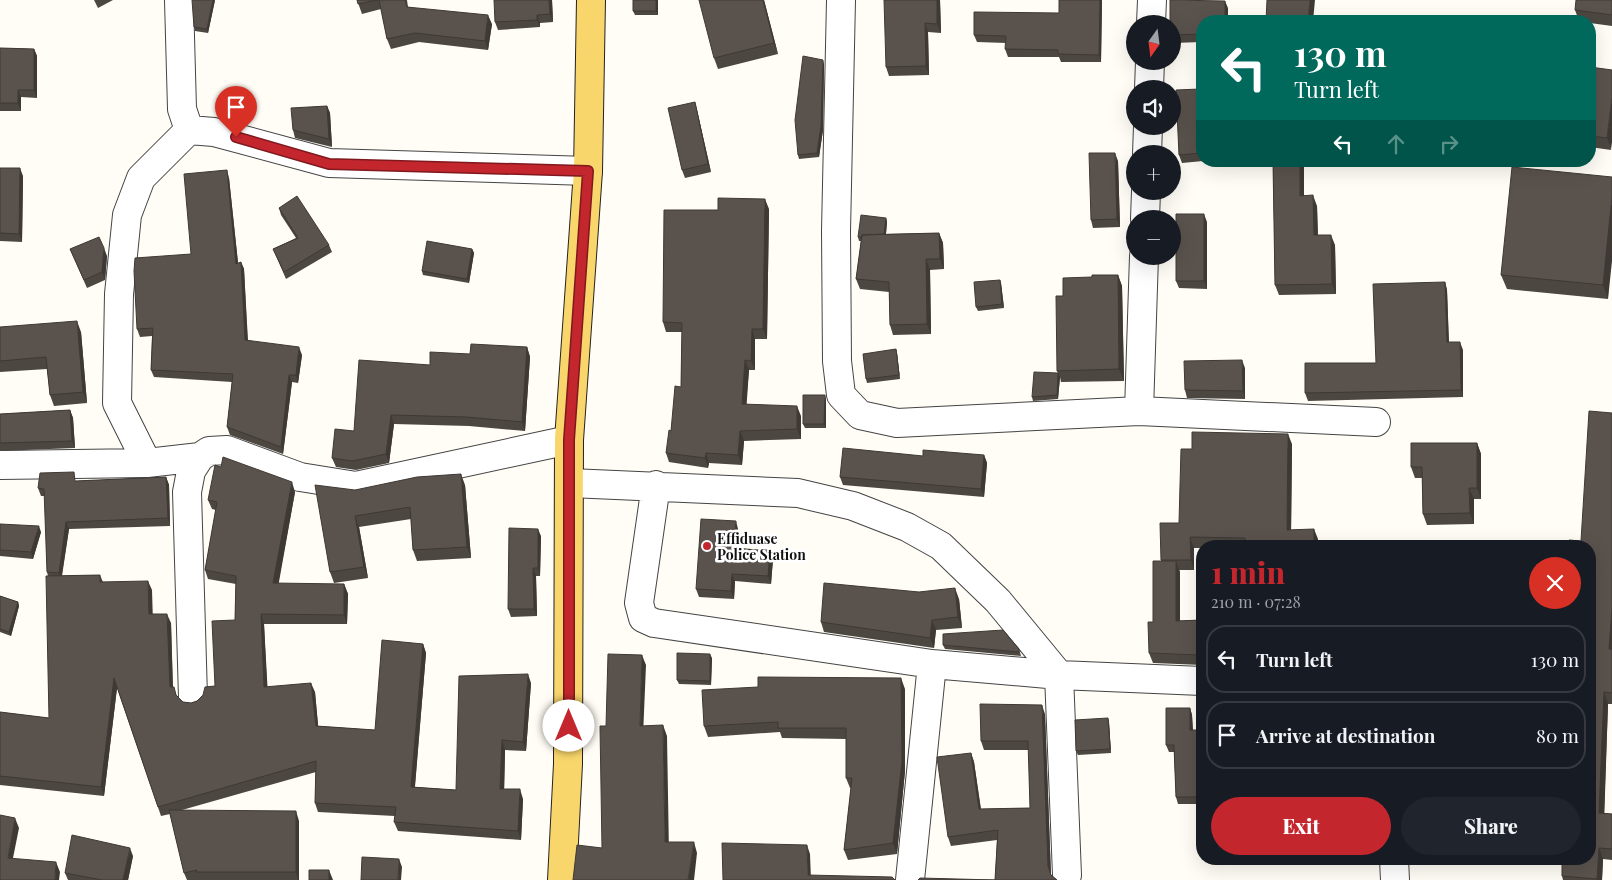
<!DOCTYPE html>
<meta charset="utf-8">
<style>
:root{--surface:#171b24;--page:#20242c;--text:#f1f3f6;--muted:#9ea1a6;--line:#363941;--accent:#c4262e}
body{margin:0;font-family:"Playfair Display",serif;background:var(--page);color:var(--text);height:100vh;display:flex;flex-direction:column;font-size:19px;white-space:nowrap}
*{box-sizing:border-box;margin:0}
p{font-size:16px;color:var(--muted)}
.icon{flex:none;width:28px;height:28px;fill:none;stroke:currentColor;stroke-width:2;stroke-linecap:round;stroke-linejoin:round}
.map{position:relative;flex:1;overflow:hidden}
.drawer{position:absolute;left:1196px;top:540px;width:400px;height:325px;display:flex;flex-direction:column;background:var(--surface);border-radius:20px;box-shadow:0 5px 20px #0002}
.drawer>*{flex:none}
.top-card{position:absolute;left:1196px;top:15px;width:400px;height:152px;border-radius:20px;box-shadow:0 5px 20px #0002;background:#00695c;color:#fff;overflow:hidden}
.needle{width:32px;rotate:194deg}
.fabs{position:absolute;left:1126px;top:15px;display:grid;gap:10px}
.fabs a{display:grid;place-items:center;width:55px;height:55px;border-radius:50%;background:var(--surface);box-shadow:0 5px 20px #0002;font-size:25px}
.pin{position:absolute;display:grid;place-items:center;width:42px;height:42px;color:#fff;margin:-51px -21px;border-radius:50% 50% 50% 0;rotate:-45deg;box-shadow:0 0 5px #0007}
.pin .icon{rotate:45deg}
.me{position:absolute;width:55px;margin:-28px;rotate:0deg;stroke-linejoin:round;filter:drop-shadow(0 0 4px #0008)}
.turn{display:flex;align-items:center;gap:18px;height:105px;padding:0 15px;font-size:22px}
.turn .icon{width:65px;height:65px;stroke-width:2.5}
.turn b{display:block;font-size:35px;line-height:42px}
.lanes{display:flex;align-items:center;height:48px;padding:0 15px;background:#0003;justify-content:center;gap:25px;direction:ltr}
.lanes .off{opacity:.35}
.round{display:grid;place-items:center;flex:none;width:52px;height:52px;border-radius:26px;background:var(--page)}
.headline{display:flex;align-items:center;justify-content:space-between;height:85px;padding:0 15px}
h1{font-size:30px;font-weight:800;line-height:38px;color:var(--accent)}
.primary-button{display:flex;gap:10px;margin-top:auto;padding:10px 15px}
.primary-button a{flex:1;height:58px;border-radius:30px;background:var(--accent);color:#fff;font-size:20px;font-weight:800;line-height:58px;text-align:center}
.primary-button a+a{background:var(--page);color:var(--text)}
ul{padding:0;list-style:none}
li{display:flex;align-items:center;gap:15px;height:68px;margin:0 10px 8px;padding:0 5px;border:2px solid var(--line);border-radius:20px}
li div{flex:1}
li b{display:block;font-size:19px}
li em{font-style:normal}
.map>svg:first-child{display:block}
</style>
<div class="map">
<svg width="1612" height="880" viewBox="0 0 1612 880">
<rect width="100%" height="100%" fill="#fffdf5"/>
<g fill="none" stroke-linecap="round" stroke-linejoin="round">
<!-- street casing -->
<g stroke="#444" stroke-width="30">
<path id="street" d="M179,0l3,109 7,21 25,2 115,31 259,8
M841,0l-5,231 1,130 4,34 19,20 37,8 242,-12 5,-155
M1151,24l1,-24
M1149,89l1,-28
M1147,154l1,-28
M1145,219l1,-28
M1139,411l237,11
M147,463l-30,-60 2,-109 8,-79 14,-37 48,-48
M0,465l147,-2 53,-6
M570,483l228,10 55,13 54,21 34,19 57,55 61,74 8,200
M656,485l-17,118 4,15 11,5 278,41 127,11 143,6
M193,697l-6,-205 4,-21 9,-14 9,-6 18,-1 73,27 56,9 213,-46
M1394,859l1,21
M910,880l22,-216"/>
</g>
<!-- primary casing -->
<g stroke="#222" stroke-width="30">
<path id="primary" d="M562,880l6,-116 1,-324 19,-269 3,-171"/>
</g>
<!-- street -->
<use href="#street" stroke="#fff" stroke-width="28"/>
<!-- primary -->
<use href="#primary" stroke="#f9d66b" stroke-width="28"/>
</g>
<!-- wall -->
<path fill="#4d4742" d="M94,0h19l-15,8z
M215,0l-7,33 -13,-2 -1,-4z
M357,0h50l1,7 84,17 -4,26 -69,-8 -28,7 -4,-10 -6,-30 -19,5z
M552,0l1,22 -13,1v4l-42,3 -3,-8z
M633,0h25v15h-23l-2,-4z
M764,0l14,54 -60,15 -4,-11z
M940,0l1,33 -13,-1 1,43 -40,1 -3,-9z
M1059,0h43l-1,62h-40l-2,-5h-51l-3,-8 1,-6 -29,-1 -3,-7 85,-22z
M1612,0v26l-22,-3v-2h-11l-4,-11z
M1228,8l-26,13v21l-29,1 -1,-19z
M0,48l34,1 3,7v42l-16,-1v14h-21z
M824,64l-1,66 -4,27 -20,2 -1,-4z
M1590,67l21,83 -21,-3z
M1201,91h1v70h1l-21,2 -3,-8z
M695,102l2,8 14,62 -26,6 -3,-8z
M327,106l3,7 2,34 -37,-9 -2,-8z
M1118,161l2,66 -27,1 -2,-8z
M1273,161h31v35l13,10 1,29 17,10 1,49 -57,1 -4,-10z
M0,168l23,8 -1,66 -22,-1z
M1612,177l-4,122 -101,-10 -6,-14z
M229,178l9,85 3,-1 3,7 4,72 54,14 -4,28 -6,-1 -9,72 -53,-19 -3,-8 5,-45 -78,-5 -3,-7 1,-34 -12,1 -3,-8 54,-75z
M279,208l50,37 3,7 -46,27 -13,-30 23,-11 -15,-23z
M769,209l-2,130h-12v31h-6l-3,34 55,12v23l-57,2 -2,24 -33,-2 -1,5 -39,-6 -3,-9 15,-66 1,-55h-16l-3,-10 55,-112z
M886,218l1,4 -1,12 53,-1 4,10 1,26 -14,1 1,64 -38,1 -3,-10 -1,-33 -29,-3 -4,-10 5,-38h-2l-1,-4z
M1207,222v67l-28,-1 -3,-7z
M70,249l37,7 -2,24 -18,8z
M472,249l2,4 -5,30 -46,-8 -1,-4z
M1118,275l4,11 2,95 -63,1 -1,-5 -2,22 -25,2 -1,-4 26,-24 -1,-2 6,-75 29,-19z
M1000,280l1,3 3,25 -26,3 -2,-4z
M1445,282l2,8 2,52 14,8v47l-155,4 -3,-8 71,-30z
M0,327l81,5 6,71 -33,3 -4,-11 -3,-26 -47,3z
M527,347l3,10 -5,74 -56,-5 -75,-2 -5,39 -33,7 -20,-3 -4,-9 22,-27 76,-66 40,-11z
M896,349l1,4 3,26 -33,4 -1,-4z
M1245,368v31l-58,-1 -2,-8z
M826,399v29h-21l-2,-4z
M70,410l3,8 2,30 -75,3v-37z
M1612,413v291h-4l-4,109 8,1v46l-9,-1 -1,21h-39l-1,-4z
M1477,443l4,11v45h-7v25l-47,1 -4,-11 -1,-36h-7l-4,-11z
M1292,444l-1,86 27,9v7h-116v2h-8v22h-15l1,2v49l22,-1v45l-49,-2 -4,-10 12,-92v-1l18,-37z
M984,455l3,8 -3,34 -141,-12 -3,-8 83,-21z
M166,477l3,8 1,41 -101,3 -7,47 38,-1 3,7 49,8v24l19,9 2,64 4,10 6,5 8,1 6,-2 18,-15 20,-66 1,-36 -28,-5 -3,-9 11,-60 -4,-1 -4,-9 87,-8 -17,92h66l4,10 -1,30h-83l3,63 48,5 3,34 57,4 48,-86 3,9 -11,134 41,3 75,-107 -5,68 -21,-1 -1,39 19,10 -2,41 -123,-9 -4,-9 1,-6 -77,-4 -3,-9 1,-31 -134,38 117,11v59h-112l-3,-7 -14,-59 -9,2 -44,-128 -13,108 -104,-11v-73l49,6 -1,-142 -1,-4 -2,-76h-4l-3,-8 39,-7z
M465,485l6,73 -54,3 -4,-11 -2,-31 -52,8 9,51 -34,5 -4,-11 25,-82z
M0,524l41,8 -8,27 -33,-3z
M738,529l-1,19 33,3 3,8 -2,25 -36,-3 -1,18 -35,-2 -3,-8z
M541,536l-1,40h-4l1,40 -26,1 -3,-8z
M0,596l18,6 1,4 -8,30 -11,-4z
M959,599l3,29 -26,2 -2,18 -110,-16 -3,-10z
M943,645l76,4 2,7 -76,-7z
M712,658l-1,27 -32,-1 -2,-4z
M905,689v82l-8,83 -49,6 -4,-10 7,-62h-1l-4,-10v-39l-64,-1 -2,-6 -72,5 -4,-11z
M1190,708l2,7 1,15h9v74h-24l-2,-7 -2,-45h-5l-3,-7z
M1045,714l6,161 6,5h-62l2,-40 -46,6 -3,-9 23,-84 3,9 7,47 49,-1 -1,-58h-45l-3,-9z
M1108,718l1,4 2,31 -33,2 -2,-4z
M133,856l-5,24h-60l-3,-7z"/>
<!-- shaded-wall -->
<path fill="#3f3936" d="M213,0h2l-7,33 -1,-4z
M549,0h3l1,22 -3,-8z
M656,0h2v15l-2,-4z
M763,0h1l14,54 -4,-11z
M937,0h3l1,33 -4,-9z
M1100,0h2l-1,62 -2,-7z
M1310,0h5l-2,21h-5z
M1225,1l3,7v13h-3z
M488,15l4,9 -4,26 -3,-9z
M537,15l3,8v4l-3,-7z
M925,23l3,9 1,43 -3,-9z
M34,49l3,7v42l-3,-8z
M823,60l1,4 -1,66 -4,27 -2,-4z
M18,90l3,7v14l-3,-8z
M1612,96v46l-1,8 -4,-12z
M695,102l2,8 14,62 -3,-8z
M327,106l3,7 2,34 -3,-8z
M1115,153l3,8 2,66 -3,-8z
M1300,161h4v45l-4,-10z
M20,168l3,8 -1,66 -3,-8z
M227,170l2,8 10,94 -3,-8z
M1313,195l4,11 1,39 -4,-10z
M1612,196v65l-4,38 -5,-14z
M765,199l4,10 -2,130 -4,-10z
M1204,214l3,8v67l-3,-8z
M886,218l1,4 -2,22 -2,-4z
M939,233l4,10 1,26 -4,-10z
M1331,235l4,10 1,49 -4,-10z
M104,248l3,8 -2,24 -3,-8z
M472,249l2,4 -5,30 -2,-4z
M926,259l4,11 1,64 -4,-10z
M241,262l3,7 4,79 -3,-8z
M1118,275l4,11 2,95 -5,-12z
M1000,280l1,3 3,25 -2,-4z
M1445,282l2,8 2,60 -2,-8z
M77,321l4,11 6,71 -4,-11z
M752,329l3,10v31l-4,-9z
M1460,342l3,8v47l-2,-7z
M299,347l3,8 -4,28 -2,-8z
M527,347l3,10 -5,74 -3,-9z
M896,349l1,4 3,26 -1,-4z
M745,360l4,10 -3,43 -4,-9z
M1242,360l3,8v31l-2,-8z
M1058,373l2,4 -2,22 -1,-4z
M289,375l3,7 -9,72 -2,-7z
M825,395l1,4v29l-2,-4z
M797,406l4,10v23l-4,-10z
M70,410l3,8 2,30 -3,-7z
M391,415l3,9 -5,39 -3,-9z
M740,431l4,10 -2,24 -4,-10z
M1288,434l4,10 -1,96 -4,-10z
M1477,443l4,11v45l-4,-11z
M706,453l3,10 -1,5 -3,-10z
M984,455l3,8 -3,34 -3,-8z
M461,474l4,11 6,73 -4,-11z
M166,477l3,8 1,41 -2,-8z
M292,482l3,10 -18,101 -4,-10z
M1469,488l5,11v25l-4,-11z
M355,516l4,11 9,51 -4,-11z
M736,521l2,8 -2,27 -3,-8z
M66,522l3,7 -8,51 -2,-7z
M39,526l2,6 -8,27 -2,-7z
M538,529l3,7 -1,40 -2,-8z
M1314,529l4,10v7h-4z
M1190,537l4,11v22l-3,-10z
M770,551l3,8 -2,25 -3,-8z
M1176,561l4,11v60l-4,-11z
M533,568l3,8 1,40 -3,-7z
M732,574l3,7 -1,18 -3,-8z
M148,581l4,9 1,33 -4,-9z
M344,584l4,10 -1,30 -3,-9z
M955,588l4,11 3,29 -4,-11z
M18,602l1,4 -8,30 -2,-4z
M1612,608v49l-3,-8z
M167,614l4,9 2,74 -3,-10z
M261,614l3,10 4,72 -4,-9z
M932,620l4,10 -2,18 -4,-10z
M423,644l3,9 -12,143 -3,-9z
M710,654l2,4 -1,27 -1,-4z
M642,655l4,10 -3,71 -3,-10z
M528,674l3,9 -5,68 -3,-9z
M114,678l3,10 -13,108 -3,-9z
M901,678l4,11v82l-8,83 -4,-11z
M311,683l4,9 4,43 -3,-9z
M1604,692l4,12 -4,120 -5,-11z
M1042,705l3,9 6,162 -3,-10z
M1190,708l2,7 1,22 -3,-7z
M1108,718l1,4 2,31 -1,-4z
M663,725l4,11 2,117 -4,-11z
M502,740l3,10 -1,48 -4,-9z
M971,753l3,9 8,56 -3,-9z
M520,789l3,10 -2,41 -3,-9z
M296,811l3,10v59h-1l-2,-8z
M15,818l4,10 -8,40 -3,-10z
M694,842l3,11 -3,27h-6z
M807,845l3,9 1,26 -3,-5z
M130,848l3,8 -5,24h-5z
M1599,848l4,11 -1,21h-5v-1z
M399,859l3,8 -1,13h-3z
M56,862l4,10 -1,8h-4z
M329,870l4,10h-4z"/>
<!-- building -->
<path fill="#5a524d" stroke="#3f3936" d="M192,0h21l-6,29 -13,-2z
M357,0h21l-20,4z
M379,0h26l2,7 81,8 -3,26 -70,-8 -28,6z
M494,0h55l1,14 -13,1v5l-42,2z
M633,0h23v11h-23z
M699,0h64l11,43 -60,15z
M884,0h53v24l-12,-1 1,43 -40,1z
M1059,0h41l-1,55 -41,-1v-4l-53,-1 1,-13 -32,-1v-23l85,1z
M1170,0l55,1v20h-23v13l-30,1v-11h-2z
M1267,0h43l-2,21h-42z
M1576,0h36v15l-37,-5z
M0,48l34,1v41h-16v13h-18z
M803,56l20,4 -2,66 -4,27 -19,2 -3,-35z
M1590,67l22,3v26l-5,42 -17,-2z
M1200,89v2h2v62l-23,2 -3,-65z
M695,102l13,62 -26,6 -14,-62z
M327,106l2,33 -36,-9 -2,-22z
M1089,153h26l2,66 -26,1z
M1273,161h27v35l13,-1 1,40h17l1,49 -57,1z
M1512,167l100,10v19l-9,89 -102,-10z
M0,168h20l-1,66 -19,-1z
M227,170l9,94 5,-2 4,78 54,7 -3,28h-7l-8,72 -54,-20 6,-53 -82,-4 2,-42 -16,1 -3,-58 1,-13 56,-4 -7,-80z
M297,196l32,49 -45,27 -11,-23 25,-11 -19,-30z
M718,198l47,1 -2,130h-11l-1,32 -6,-1 -3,44 55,2v23l-57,2 -2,24 -32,-2 -1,5 -39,-5 3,-23 2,1 4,-45 6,1 1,-64 -19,-1 1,-112h54z
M1176,214h28v67h-28z
M861,215l25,3 -2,16 -22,1v2h-4z
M939,233l1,26h-14l1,65 -37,1 -1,-43 -33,-3 6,-44z
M99,237l5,11 -2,24 -18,8 -14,-31z
M427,241l45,8 -5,30 -45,-8z
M1092,275h26l1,94 -62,2 -1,-75h7v-18l29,-1z
M1000,280l2,24 -26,3 -2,-25z
M1445,282l2,60h13l1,48 -156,3v-30h71l-3,-79z
M77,321l6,71 -33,3 -4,-38 -46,4v-34z
M471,344l56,3 -5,75 -56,-5 -75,-2 -5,39 -34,7 -20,-3 3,-29 19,2 5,-71 71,5v-13l40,2z
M896,349l3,26 -33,4 -3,-25z
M1242,360l1,31 -58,-1 -1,-29z
M1034,372l24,1 -1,22 -25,2z
M803,395h22l-1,29h-21z
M70,410l2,31 -72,2v-29z
M1589,411l23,2v195l-3,41h3v44l-8,-1 -5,121 13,1v35l-13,-1 -2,31 -35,-3v-17h28v-313h-22l1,-6 12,1z
M1192,432l96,2 -1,96 27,-1v17h-68l-1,-8 -55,-1 1,23h-30l-1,-37h19l2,-74h11z
M1411,443h66v45h-8l1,25 -47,1 -1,-47h-11z
M843,448l80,8v-6l61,5 -3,34 -141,-12z
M223,457l69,25 -19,101 71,1v31l-83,-1 3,73 47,-4 5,43 59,4 7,-90 41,4 -12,143 45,3 3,-114 69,-2 -5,68 -21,-2 -2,49h20l-2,42 -124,-9 2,-15 -81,-4 1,-42 -158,46 -44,-129 -13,109 -101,-11v-64l49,6 -3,-142 54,-1v7l48,-1 1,33h18l3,73h4l2,8 7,7 8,1 6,-2 6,-6 2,-8 10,-1 -3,-65 23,-1 1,-44 -31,-6 12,-68 -9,-2 7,-35 6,2z
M74,472l1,9 91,-4 2,41 -102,4 -7,51 -12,-1 -3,-83 -6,-1 2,-15z
M461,474l6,73 -54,3 -3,-43 -55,9 9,51 -34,5 -15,-87 40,5 62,-13z
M701,519l35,2 -3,27 37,3 -2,25 -36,-2 -1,17 -35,-2z
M0,524l39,2 -8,26 -31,-2z
M509,528l29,1v39h-5l1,41h-26z
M1153,561h23v60l26,-1v36l-3,-1 -50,-2 -1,-31h5z
M824,583l95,9 36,-4 3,29 -26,3 -2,18 -109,-16z
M0,596l18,6 -9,30 -9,-3z
M1003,630l16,19v3l-76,-7v-11z
M677,653l33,1v27l-33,-1z
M608,654l34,1 -2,71 23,-1 2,117h29l-6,38h-115l4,-35 25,3 -2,-122h6z
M758,677l143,1 1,83 -9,82 -49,7 8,-72h-6v-50h-68v-6l-74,4 -2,-36 56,-3z
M980,704l62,1 6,161 3,9 6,5h-139l2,-2 75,2 3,-50 -50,7 -11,-80 34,-4 8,56 51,-1 -2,-67h-47z
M1166,708h24v22h12v67h-26l-2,-52h-8z
M1108,718l2,31 -34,2 -1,-31z
M169,810l127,1v61h-100l1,-2 -13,3z
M0,815l15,3 -7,40 48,4 -1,18h-55z
M72,835l58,13 -7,32h-21l-37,-7z
M722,843l85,2 1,30 84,2 3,3h-172z
M362,857l37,2 -1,21h-37z
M309,870h20v10h-20z"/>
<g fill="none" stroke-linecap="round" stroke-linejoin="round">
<!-- route casing -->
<g stroke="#7f191e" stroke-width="12">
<path id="route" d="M236,137l93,27 259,7 -19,269v286"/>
</g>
<!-- route -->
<use href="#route" stroke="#c4262e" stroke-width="9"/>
</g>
<!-- markers -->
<circle fill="#c4262e" stroke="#fff" stroke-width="2" cx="707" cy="546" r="5"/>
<g text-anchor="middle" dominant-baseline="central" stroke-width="5" stroke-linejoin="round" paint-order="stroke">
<!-- poi labels -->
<g font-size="14" font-weight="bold" fill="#111" stroke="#fff" text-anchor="start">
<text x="717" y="538">Effiduase<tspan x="717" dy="16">Police Station</tspan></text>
</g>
</g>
</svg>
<div class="fabs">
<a><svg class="needle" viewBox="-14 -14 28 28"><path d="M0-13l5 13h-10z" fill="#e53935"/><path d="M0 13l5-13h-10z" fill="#9ea1a6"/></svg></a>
<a><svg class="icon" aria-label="sound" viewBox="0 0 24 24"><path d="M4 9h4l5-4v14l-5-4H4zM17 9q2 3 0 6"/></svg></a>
<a>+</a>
<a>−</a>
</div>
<div class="pin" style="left:236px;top:137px;background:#d93025"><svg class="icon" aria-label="arrive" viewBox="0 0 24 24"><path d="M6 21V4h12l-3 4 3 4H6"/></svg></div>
<svg class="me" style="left:569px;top:726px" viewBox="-20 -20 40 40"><circle r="19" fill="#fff"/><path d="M0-13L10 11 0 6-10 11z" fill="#c4262e"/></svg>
<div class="top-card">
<div class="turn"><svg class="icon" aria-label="left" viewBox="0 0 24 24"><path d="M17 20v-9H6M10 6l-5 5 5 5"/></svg><div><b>130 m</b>Turn left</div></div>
<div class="lanes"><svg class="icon" aria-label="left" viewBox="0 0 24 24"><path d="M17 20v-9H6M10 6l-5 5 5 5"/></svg><svg class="icon off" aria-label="ahead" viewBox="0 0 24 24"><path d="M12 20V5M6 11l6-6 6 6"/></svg><svg class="icon off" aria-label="right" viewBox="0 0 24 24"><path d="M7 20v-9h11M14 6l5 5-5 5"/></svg></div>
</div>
<section class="drawer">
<div class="headline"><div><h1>1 min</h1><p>210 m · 07:28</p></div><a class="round" style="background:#d93025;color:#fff"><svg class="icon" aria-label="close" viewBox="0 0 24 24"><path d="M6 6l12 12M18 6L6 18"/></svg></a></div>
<ul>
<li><svg class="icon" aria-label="left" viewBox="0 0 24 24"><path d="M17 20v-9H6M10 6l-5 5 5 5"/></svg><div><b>Turn left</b></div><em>130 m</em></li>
<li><svg class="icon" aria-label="arrive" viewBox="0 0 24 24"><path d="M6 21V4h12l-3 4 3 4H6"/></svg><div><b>Arrive at destination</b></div><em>80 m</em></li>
</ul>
<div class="primary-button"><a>Exit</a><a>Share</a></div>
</section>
</div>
